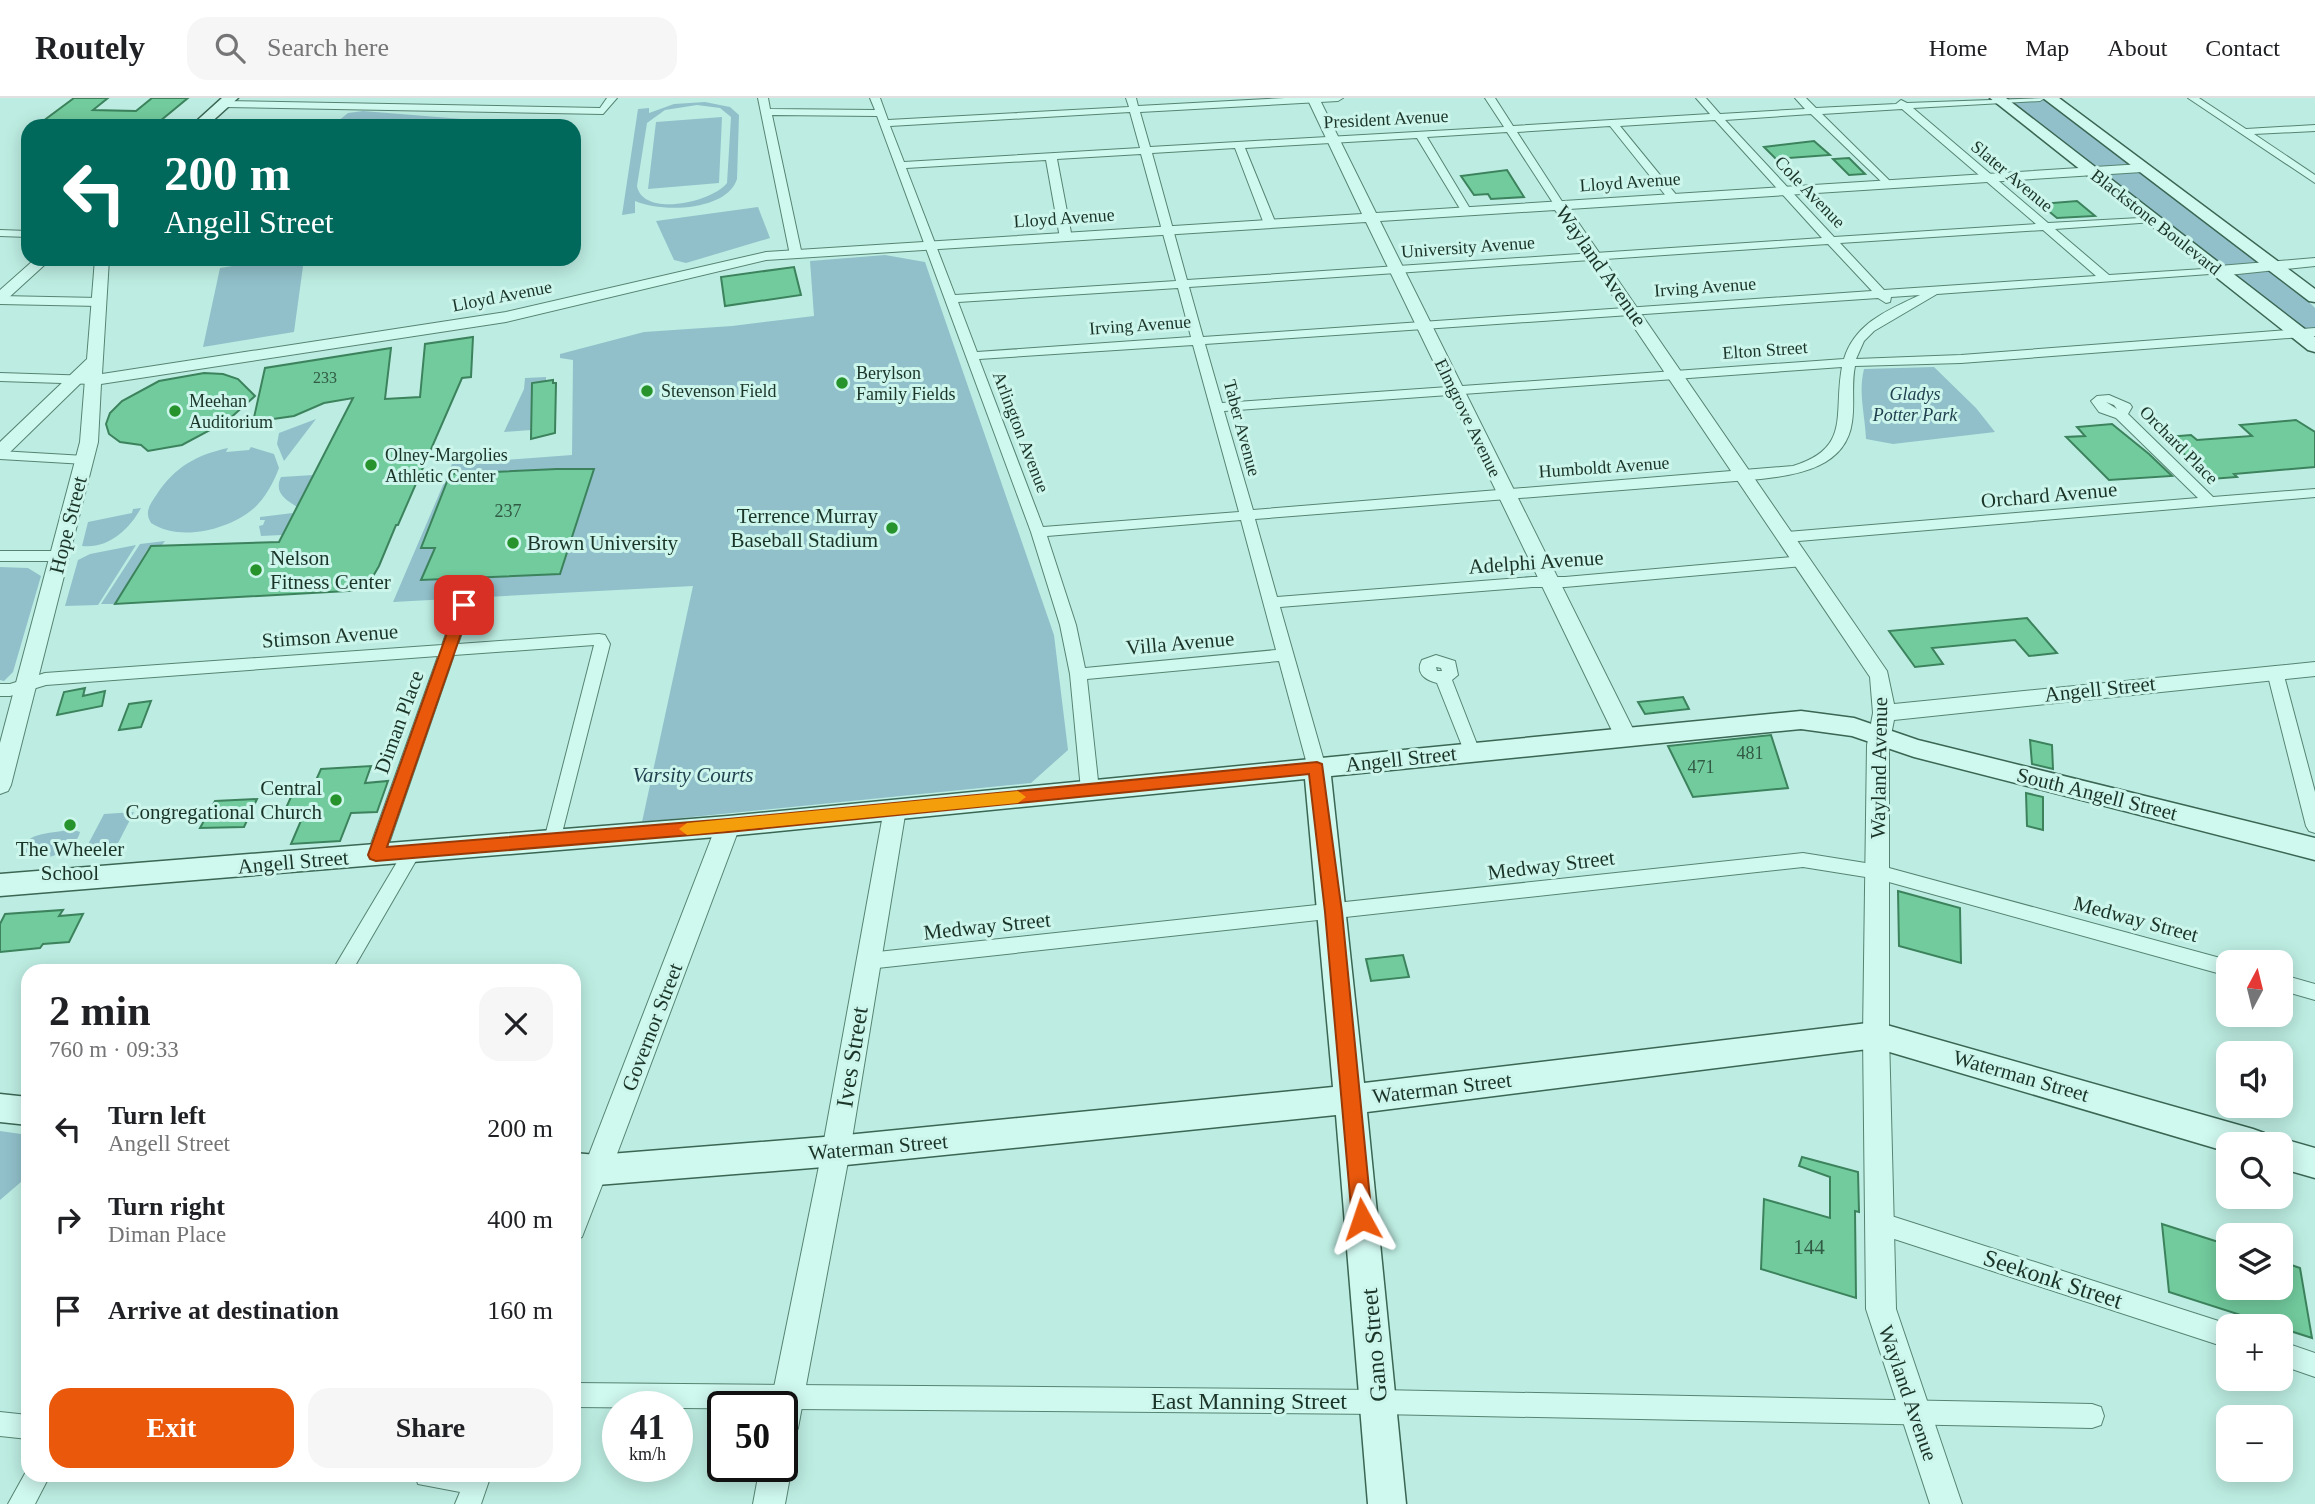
<!DOCTYPE html>
<meta charset="utf-8">
<style>
:root{--surface:#fff;--page:#f6f6f6;--text:#202124;--muted:#757577;--line:#e0e0e0;--accent:#ea580c}
body{margin:0;font-family:"Times New Roman",serif;background:var(--page);color:var(--text);height:100vh;display:flex;flex-direction:column;font-size:26px;white-space:nowrap}
*{box-sizing:border-box;margin:0}
p{font-size:23px;color:var(--muted)}
.icon{flex:none;width:38px;height:38px;fill:none;stroke:currentColor;stroke-width:2;stroke-linecap:round;stroke-linejoin:round}
.map{position:relative;flex:1;overflow:hidden}
.sheet{position:absolute;left:21px;top:866px;width:560px;height:518px;display:flex;flex-direction:column;background:var(--surface);border-radius:21px;box-shadow:0 4px 18px #0003}
.sheet>*{flex:none}
.top-card{position:absolute;left:21px;top:21px;width:560px;height:147px;border-radius:21px;box-shadow:0 4px 18px #0003;background:#00695c;color:#fff;overflow:hidden}
.needle{width:46px;rotate:7deg}
.controls{position:absolute;left:2216px;top:852px;display:grid;gap:14px}
.controls a{display:grid;place-items:center;width:77px;height:77px;border-radius:14px;background:var(--surface);box-shadow:0 4px 18px #0003;font-size:35px}
.speed{position:absolute;left:602px;top:1293px;display:flex;gap:14px;font-size:35px;font-weight:700;text-align:center}
.speed>*{display:grid;place-content:center;width:91px;height:91px;border-radius:50%;background:var(--surface);box-shadow:0 4px 18px #0003;line-height:1}
.speed small{font-size:18px;font-weight:400}
.speed .limit{border:4px solid #111;border-radius:10px;background:#fff;color:#111}
.pin{position:absolute;display:grid;place-items:center;width:60px;height:60px;color:#fff;margin:-30px;border-radius:14px;box-shadow:0 4px 10px #0006}
.me{position:absolute;width:77px;margin:-38px;rotate:355deg;stroke-linejoin:round;filter:drop-shadow(0 0 5px #0008)}
.turn{display:flex;align-items:center;gap:24px;height:147px;padding:0 28px;font-size:32px}
.turn .icon{width:91px;height:91px;stroke-width:2.5}
.turn b{display:block;font-size:49px;line-height:60px}
.round{display:grid;place-items:center;flex:none;width:74px;height:74px;border-radius:21px;background:var(--page)}
.head{display:flex;align-items:center;justify-content:space-between;height:119px;padding:0 28px}
h1{font-size:42px;font-weight:700;line-height:52px}
.cta{display:flex;gap:14px;margin-top:auto;padding:14px 28px}
.cta a{flex:1;height:80px;border-radius:21px;background:var(--accent);color:#fff;font-size:28px;font-weight:700;line-height:80px;text-align:center}
.cta a+a{background:var(--page);color:var(--text)}
ul{padding:0;list-style:none}
li{display:flex;align-items:center;gap:21px;height:91px;padding:0 28px}
li div{flex:1}
li b{display:block;font-size:26px}
li em{font-style:normal}
header{display:flex;align-items:center;gap:42px;box-sizing:border-box;height:98px;padding:0 35px;background:var(--surface);border-bottom:2px solid var(--line)}
header strong{font-size:33px}
nav{display:flex;gap:38px;margin-inline-start:auto;font-size:24px}
.search{width:490px;height:63px;background:var(--page);display:flex;align-items:center;gap:18px;box-sizing:border-box;padding:0 24px;border-radius:21px;color:var(--muted);font-size:26px}
.map>svg:first-child{display:block}
</style>
<header>
<strong>Routely</strong>
<div class="search"><svg class="icon" aria-label="search" viewBox="0 0 24 24"><circle cx="10" cy="10" r="6"/><path d="M15 15l6 6"/></svg>Search here</div>
<nav><a>Home</a><a>Map</a><a>About</a><a>Contact</a></nav>
</header>
<div class="map">
<svg width="2315" height="1406" viewBox="0 0 2315 1406">
<rect width="100%" height="100%" fill="#bdede2"/>
<!-- green -->
<path fill="#91c0ca" fill-rule="evenodd" d="M2004,0h40l254,193 17,17v35z
M705,4l25,5 9,8 -2,64c-10,32 -75,34 -102,22v12l-13,2 16,-106 11,-1v5l25,-9zM697,7l23,3 11,9 -4,66c-14,19 -84,35 -90,3l10,-63 18,-13z
M363,13l99,8 24,5 -154,2 16,-13z
M722,19l-3,66 -71,6 8,-67z
M758,109l12,31 -84,25 -12,-3 -18,-39z
M885,157l40,7 129,373 14,115 -37,33 -389,39 51,-236 -300,16 59,-138 120,-9 1,-95 -13,-2v-4l84,-22 88,-6 82,-10 -4,-55z
M277,161h27l-10,73 -91,15 17,-79z
M1934,269l42,41 19,24 -102,12 -27,-5c-1,-25 -8,-46 -2,-70z
M546,279v4l-14,2 -1,47 -27,2 20,-43 1,-11z
M316,321l-32,42 -7,-17 2,-11z
M251,349l23,7 5,14c-5,14 -15,32 -26,41 -25,21 -73,33 -102,14 -7,-11 -1,-19 6,-29 18,-27 39,-39 71,-46l-2,4 23,-2z
M313,377l-16,32c-13,-8 -23,-15 -16,-30z
M141,410c-12,22 -33,41 -59,38l6,-24 44,-9 1,-4z
M293,415l-11,22 -21,1 -2,-10 4,-1 2,-5h-5v-3z
M165,443l-3,4 -11,1 -4,4 -32,54h-14l39,-60z
M136,447l-38,60 -33,1 13,-46 12,-6z
M0,469l28,1 13,8 -28,96 -9,9 -4,-1z
M134,714l-19,37 -31,3 20,-38z
M71,731l9,3c-5,21 -42,35 -57,18 2,-19 32,-16 48,-21z
M0,1033l28,4v41l-28,24z"/>
<!-- building -->
<path fill="#72cb9d" stroke="#3c835d" stroke-width="2" d="M74,0h34l-15,12 43,1 16,-13h36l-34,28 -115,-2z
M1814,43l16,14 -54,4 -12,-12z
M1849,60l16,16 -16,1 -16,-16z
M1507,72l17,27 -33,2 -3,-5 -14,1 -13,-19z
M2077,103l18,15 -38,2 -17,-14z
M794,169l7,28 -76,11 -4,-29z
M473,239l-2,40 -9,1 -64,147h-2l-17,41 -14,24 -250,14 36,-58 128,-4 74,-144 -29,5 -30,13 -41,6 12,-54 126,-20 -6,51 35,-2 5,-53z
M204,275l19,1 15,5 17,17 -28,25 -45,24 -34,6 -7,-6 -21,-3 -11,-8 -3,-10 4,-11 12,-12 37,-20z
M553,282v3h3l-1,50 -24,6 1,-56z
M2296,322l19,12v35l-81,7 3,3 -26,2 -45,-42 25,-2 6,5 55,-4 -12,-11z
M2112,326l37,30 23,22 -63,4 -43,-43 19,-1 -8,-9z
M557,371h37l-34,105 -139,6 14,-32h-14l29,-74z
M2027,520l30,35 -28,3 -14,-16 -83,8 11,16 -28,3 -26,-36z
M85,590l-2,8 22,-5 -3,15 -45,9 7,-23z
M1683,599l6,12 -44,5 -7,-12z
M151,603l-10,26 -22,3 10,-26z
M1771,637l17,53 -95,9 -25,-51z
M2030,642l22,5 1,24 -21,-5z
M371,668l-6,17 23,-2 -11,31 -26,1 -11,28 -49,3 12,-28 -21,1 13,-29 18,-1 8,-18z
M2026,695l17,4v33l-16,-4z
M257,701l-13,28 -44,1 15,-27z
M1898,793l62,17 1,55 -62,-17z
M63,812l-4,6 24,-2 -14,28 -26,2 -3,4 -40,4v-28l5,-10z
M1403,857l6,22 -38,4 -5,-22z
M1802,1059l56,15 1,40 -4,-1 1,87 -95,-29 3,-70 66,19v-41l-31,-11z
M2162,1126l66,21v43h52v-27l20,7 12,70 -143,-46z"/>
<g fill="none" stroke-linecap="round" stroke-linejoin="round">
<!-- minor casing -->
<g stroke="#568472" stroke-width="2">
<path id="minor" d="M607,0h10l-14,16 -380,-7 -5,-3 5,-3 377,7z
M758,0h10l2,11 105,1 -5,-12h10l8,22 241,-13 -3,-9h10l2,8 147,-8h58l-5,3 -198,11 10,35 354,-20 -19,-29h10l18,28 197,-12 -14,-16h10l14,16 85,-5 -10,-11h11l10,10 80,-4 5,-4 6,3 138,-5 -5,3 -127,7 135,115 110,-6v4l-4,1 -99,7 54,46 110,-7 4,1v4l-286,21 -63,37 -10,10 -8,18 105,-4 354,-27v8l-354,27 -106,3c-4,19 0,37 -3,56 -6,45 -54,53 -91,57l-506,40 22,78 255,-20h33l238,-21 7,5 -7,5 -238,21h-33l-252,20 46,161 -3,5h-12l-3,-5 -29,-107 -192,18 12,111 -3,5h-12l-3,-5 -11,-116 -10,-49 -29,-93 -154,-416 -105,-1 30,140 -6,3 -6,-3zM1902,11l134,115 -202,13 -109,-117 86,-6 77,74 4,-1v-4l-70,-69zM1130,14l10,36 -236,14 -14,-36zM1715,22l107,118 -635,42 -35,-127 83,-5 29,76 6,3 6,-3 -31,-76 172,-10 45,74 5,3 5,-3 -45,-75 80,-5 48,74 5,3 5,-3 -48,-74 93,-6 60,75h8v-4l-58,-71zM1141,56l35,127 -221,14 -49,-127 140,-8 14,78 6,3 6,-3 -15,-79zM2043,132l53,46 -212,14 -44,-47zM1828,146l44,47 -669,46 -14,-50zM1178,190l13,49 -214,15 -19,-50zM1920,197c-32,15 -65,28 -76,64l-622,44 -17,-59 673,-46 8,5 4,-1 1,-5zM1193,247l46,167 -196,15 -64,-168zM1842,269c-9,47 10,81 -49,99l-540,44 -29,-99zM1241,422l35,130 -191,18 -9,-43 -29,-89z
M2188,0h11l47,31 69,-4v6l-61,3 61,41v8z
M0,132l28,1v6l-28,-1z
M0,198l99,2 6,4 -6,4 -99,-2z
M0,275l93,3 6,4 -6,4 -93,-3z
M2109,297l21,9 2,3 -4,7 85,83 102,-8v8l-528,45 -7,-5 7,-5 411,-34 -82,-80 -17,-6 -8,-11 6,-5zM2106,304l8,3 3,4z
M0,353l85,5 7,4 -7,4 -85,-5z
M0,453h61l7,5 -7,5h-61z
M464,502l8,5 -14,39 141,-10 6,1 5,9 -51,201h-12l-3,-5 50,-195 -140,10 -69,200 -3,5 -6,2 -6,-2 -3,-5 71,-199 -392,29 -36,11h-10v-12h10l35,-11 397,-28 14,-40z
M1436,557l19,6 3,14 -6,5 28,72 -2,4h-12l-29,-73c-12,-3 -22,-10 -15,-23zM1436,569l5,1 1,3h-5z
M2275,568l8,6 32,120v41l-6,-2 -3,-5 -39,-154z
M412,747l6,2 3,5 -69,119h-20l74,-124z
M1803,755l75,12 357,97h-7v14l-350,-97 -75,-12 -935,102 -7,-2 -3,-6 3,-6 7,-2z
M2280,876l35,10v16l-35,-10z
M597,1062l8,3 3,7 -26,67 -8,3v-39l15,-38z
M1879,1114l349,112 5,2h-5v22l-349,-114 -8,-3 -3,-8 3,-8z
M2280,1243l35,12v24l-35,-12z
M574,1285l805,7 713,14 9,3 3,9 -3,9 -9,3 -713,-14 -805,-7z
M0,1314l28,3v24l-28,-3z
M28,1370v7h22l-15,29h-27z
M415,1377h76l-10,29h-26l5,-12 -42,-8z"/>
</g>
<!-- tertiary casing -->
<g stroke="#568472" stroke-width="2">
<path id="tertiary" d="M1307,0h12l57,115 766,-49 7,4 -7,4 -573,37 318,462 7,33 421,-42v14l-421,44 -5,25v290l7,274 66,195h-32l-64,-195 -3,-274 4,-290 6,-32 -3,-36 -315,-467 -175,11 257,516 -3,6 -8,2 -8,-2 -3,-6 -249,-515 -600,38 -260,62 -405,62 -3,58 -87,343 -3,6 -8,3v-51l80,-301 5,-63 -79,77 -6,1v-15l87,-83 8,-100h14l-7,115 404,-62 260,-60 596,-38z
M2315,160v8l-96,10 -8,-5 8,-5z
M35,161h16l-46,42 -5,2v-13z
M895,702l8,3 3,6 -56,342 -52,277 -5,11 -11,5v-37h-12l52,-256 62,-342 3,-6z
M728,719l8,3 4,6 -129,344 -4,9 -10,4 -10,-4 -4,-9 133,-344 4,-6z
M782,1354l5,3 5,11 -7,38h-32l7,-38h22z"/>
</g>
<!-- secondary casing -->
<g stroke="#3a6653" stroke-width="3">
<path id="secondary" d="M222,0h16l-31,28h-16z
M1990,0h16l309,239v15l-7,-2z
M2043,0h16l256,191v13l-6,-1z
M1801,613l53,7 64,22 397,98v22l-401,-103 -62,-21 -51,-7 -470,47 33,307 512,-61 377,107 11,4 4,10 12,-5 35,10v30l-35,-10v-24h-52v8l-352,-104 -509,64 39,392h-38l-32,-389 -500,51 -239,19 -23,-2v-30l23,2 239,-19 497,-49 -28,-308 -577,57 -728,60v-22l728,-58z
M0,996l28,3v28l-28,-3z"/>
</g>
<!-- minor -->
<use href="#minor" fill="#cff8ef" fill-rule="evenodd"/>
<!-- tertiary -->
<use href="#tertiary" fill="#cff8ef" fill-rule="evenodd"/>
<!-- secondary -->
<use href="#secondary" fill="#cff8ef" fill-rule="evenodd"/>
</g>
<!-- route -->
<path fill="#ea580c" stroke="#983908" stroke-width="2" d="M464,502l7,5 -84,242 341,-28 589,-57 5,2 20,148 30,307 -3,6 -7,3 -7,-3 -3,-6 -27,-307 -16,-138 -581,58 -352,29 -6,-2 -2,-4 89,-250z"/>
<!-- slow -->
<path fill="#f59e0b" d="M1018,693l8,6 -8,6 -331,32 -8,-6 8,-6z"/>
<!-- markers -->
<g fill="#27932d" stroke="#ccf5eb" stroke-width="2.5">
<circle cx="842" cy="285" r="7"/>
<circle cx="647" cy="293" r="7"/>
<circle cx="175" cy="313" r="7"/>
<circle cx="371" cy="367" r="7"/>
<circle cx="892" cy="430" r="7"/>
<circle cx="513" cy="445" r="7"/>
<circle cx="256" cy="472" r="7"/>
<circle cx="336" cy="702" r="7"/>
<circle cx="70" cy="727" r="7"/>
</g>
<g text-anchor="middle" dominant-baseline="central" stroke-width="6" stroke-linejoin="round" paint-order="stroke">
<!-- far-number labels -->
<g font-size="16" fill="#315a45">
<text x="325" y="279">233</text>
</g>
<!-- far-street labels -->
<g font-size="18" fill="#1b3428" stroke="#ccf5eb">
<text transform="translate(1386 21) rotate(-3)">President Avenue</text>
<text transform="translate(2012 78) rotate(40)">Slater Avenue</text>
<text transform="translate(1630 84) rotate(-4)">Lloyd Avenue</text>
<text transform="translate(1810 94) rotate(46)">Cole Avenue</text>
<text transform="translate(1064 120) rotate(-4)">Lloyd Avenue</text>
<text transform="translate(2156 124) rotate(38)">Blackstone Boulevard</text>
<text transform="translate(1468 149) rotate(-4)">University Avenue</text>
<text transform="translate(1705 189) rotate(-4)">Irving Avenue</text>
<text transform="translate(502 198) rotate(-11)">Lloyd Avenue</text>
<text transform="translate(1140 227) rotate(-4)">Irving Avenue</text>
<text transform="translate(1765 252) rotate(-4)">Elton Street</text>
<text transform="translate(1468 320) rotate(64)">Elmgrove Avenue</text>
<text transform="translate(1242 330) rotate(75)">Taber Avenue</text>
<text transform="translate(1021 334) rotate(69)">Arlington Avenue</text>
<text transform="translate(2179 347) rotate(45)">Orchard Place</text>
<text transform="translate(1604 369) rotate(-4)">Humboldt Avenue</text>
</g>
<!-- far-poi labels -->
<g font-size="18" fill="#1b3428" stroke="#ccf5eb" text-anchor="start">
<text x="856" y="275">Berylson<tspan x="856" dy="21">Family Fields</tspan></text>
<text x="661" y="293">Stevenson Field</text>
<text x="189" y="303">Meehan<tspan x="189" dy="21">Auditorium</tspan></text>
<text x="385" y="357">Olney-Margolies<tspan x="385" dy="21">Athletic Center</tspan></text>
</g>
<!-- far-park labels -->
<g font-size="18" font-style="italic" fill="#224150" stroke="#ccf5eb">
<text x="1915" y="296">Gladys<tspan x="1915" dy="21">Potter Park</tspan></text>
</g>
<!-- number labels -->
<g font-size="18" fill="#315a45">
<text x="508" y="413">237</text>
<text x="1750" y="655">481</text>
<text x="1701" y="669">471</text>
</g>
<!-- street labels -->
<g font-size="21" fill="#1b3428" stroke="#ccf5eb">
<text transform="translate(1601 168) rotate(55)">Wayland Avenue</text>
<text transform="translate(2049 397) rotate(-5)">Orchard Avenue</text>
<text transform="translate(68 427) rotate(-76)">Hope Street</text>
<text transform="translate(1536 464) rotate(-4)">Adelphi Avenue</text>
<text transform="translate(330 538) rotate(-4)">Stimson Avenue</text>
<text transform="translate(1180 545) rotate(-5)">Villa Avenue</text>
<text transform="translate(2100 591) rotate(-6)">Angell Street</text>
<text transform="translate(399 624) rotate(-70)">Diman Place</text>
<text transform="translate(1401 661) rotate(-6)">Angell Street</text>
<text transform="translate(1879 670) rotate(-89)">Wayland Avenue</text>
<text transform="translate(2097 696) rotate(14)">South Angell Street</text>
<text transform="translate(293 764) rotate(-5)">Angell Street</text>
<text transform="translate(1551 767) rotate(-7)">Medway Street</text>
<text transform="translate(2136 821) rotate(15)">Medway Street</text>
<text transform="translate(987 828) rotate(-6)">Medway Street</text>
<text transform="translate(652 929) rotate(-69)">Governor Street</text>
<text transform="translate(2021 978) rotate(16)">Waterman Street</text>
<text transform="translate(1442 990) rotate(-7)">Waterman Street</text>
<text transform="translate(878 1049) rotate(-5)">Waterman Street</text>
<text transform="translate(1908 1295) rotate(71)">Wayland Avenue</text>
</g>
<!-- poi labels -->
<g font-size="21" fill="#1b3428" stroke="#ccf5eb" text-anchor="end">
<text x="878" y="418">Terrence Murray<tspan x="878" dy="24">Baseball Stadium</tspan></text>
<text x="527" y="445" text-anchor="start">Brown University</text>
<text x="270" y="460" text-anchor="start">Nelson<tspan x="270" dy="24">Fitness Center</tspan></text>
<text x="322" y="690">Central<tspan x="322" dy="24">Congregational Church</tspan></text>
<text x="70" y="751" text-anchor="middle">The Wheeler<tspan x="70" dy="24">School</tspan></text>
</g>
<!-- park labels -->
<g font-size="21" font-style="italic" fill="#224150" stroke="#ccf5eb">
<text x="693" y="677">Varsity Courts</text>
</g>
<!-- near-number labels -->
<g font-size="21" fill="#315a45">
<text x="1809" y="1149">144</text>
</g>
<!-- near-street labels -->
<g font-size="24" fill="#1b3428" stroke="#ccf5eb">
<text transform="translate(852 959) rotate(-81)">Ives Street</text>
<text transform="translate(2053 1181) rotate(18)">Seekonk Street</text>
<text transform="translate(1374 1247) rotate(-95)">Gano Street</text>
<text x="1249" y="1303">East Manning Street</text>
</g>
</g>
</svg>
<div class="controls">
<a><svg class="needle" viewBox="-14 -14 28 28"><path d="M0-13l5 13h-10z" fill="#e53935"/><path d="M0 13l5-13h-10z" fill="#757577"/></svg></a>
<a><svg class="icon" aria-label="sound" viewBox="0 0 24 24"><path d="M4 9h4l5-4v14l-5-4H4zM17 9q2 3 0 6"/></svg></a>
<a><svg class="icon" aria-label="search" viewBox="0 0 24 24"><circle cx="10" cy="10" r="6"/><path d="M15 15l6 6"/></svg></a>
<a><svg class="icon" aria-label="layers" viewBox="0 0 24 24"><path d="M12 4l9 5-9 5-9-5zM3 14l9 5 9-5"/></svg></a>
<a>+</a>
<a>−</a>
</div>
<div class="speed"><div>41<small>km/h</small></div><div class="limit">50</div></div>
<div class="pin" style="left:464px;top:507px;background:#d93025"><svg class="icon" aria-label="arrive" viewBox="0 0 24 24"><path d="M6 21V4h12l-3 4 3 4H6"/></svg></div>
<svg class="me" style="left:1362px;top:1121px" viewBox="-20 -20 40 40"><path d="M0-17L14 15 0 8-14 15z" fill="#ea580c" stroke="#fff" stroke-width="4"/></svg>
<div class="top-card">
<div class="turn"><svg class="icon" aria-label="left" viewBox="0 0 24 24"><path d="M17 20v-9H6M10 6l-5 5 5 5"/></svg><div><b>200 m</b>Angell Street</div></div>
</div>
<section class="sheet">
<div class="head"><div><h1>2 min</h1><p>760 m · 09:33</p></div><a class="round"><svg class="icon" aria-label="close" viewBox="0 0 24 24"><path d="M6 6l12 12M18 6L6 18"/></svg></a></div>
<ul>
<li><svg class="icon" aria-label="left" viewBox="0 0 24 24"><path d="M17 20v-9H6M10 6l-5 5 5 5"/></svg><div><b>Turn left</b><p>Angell Street</p></div><em>200 m</em></li>
<li><svg class="icon" aria-label="right" viewBox="0 0 24 24"><path d="M7 20v-9h11M14 6l5 5-5 5"/></svg><div><b>Turn right</b><p>Diman Place</p></div><em>400 m</em></li>
<li><svg class="icon" aria-label="arrive" viewBox="0 0 24 24"><path d="M6 21V4h12l-3 4 3 4H6"/></svg><div><b>Arrive at destination</b></div><em>160 m</em></li>
</ul>
<div class="cta"><a>Exit</a><a>Share</a></div>
</section>
</div>
